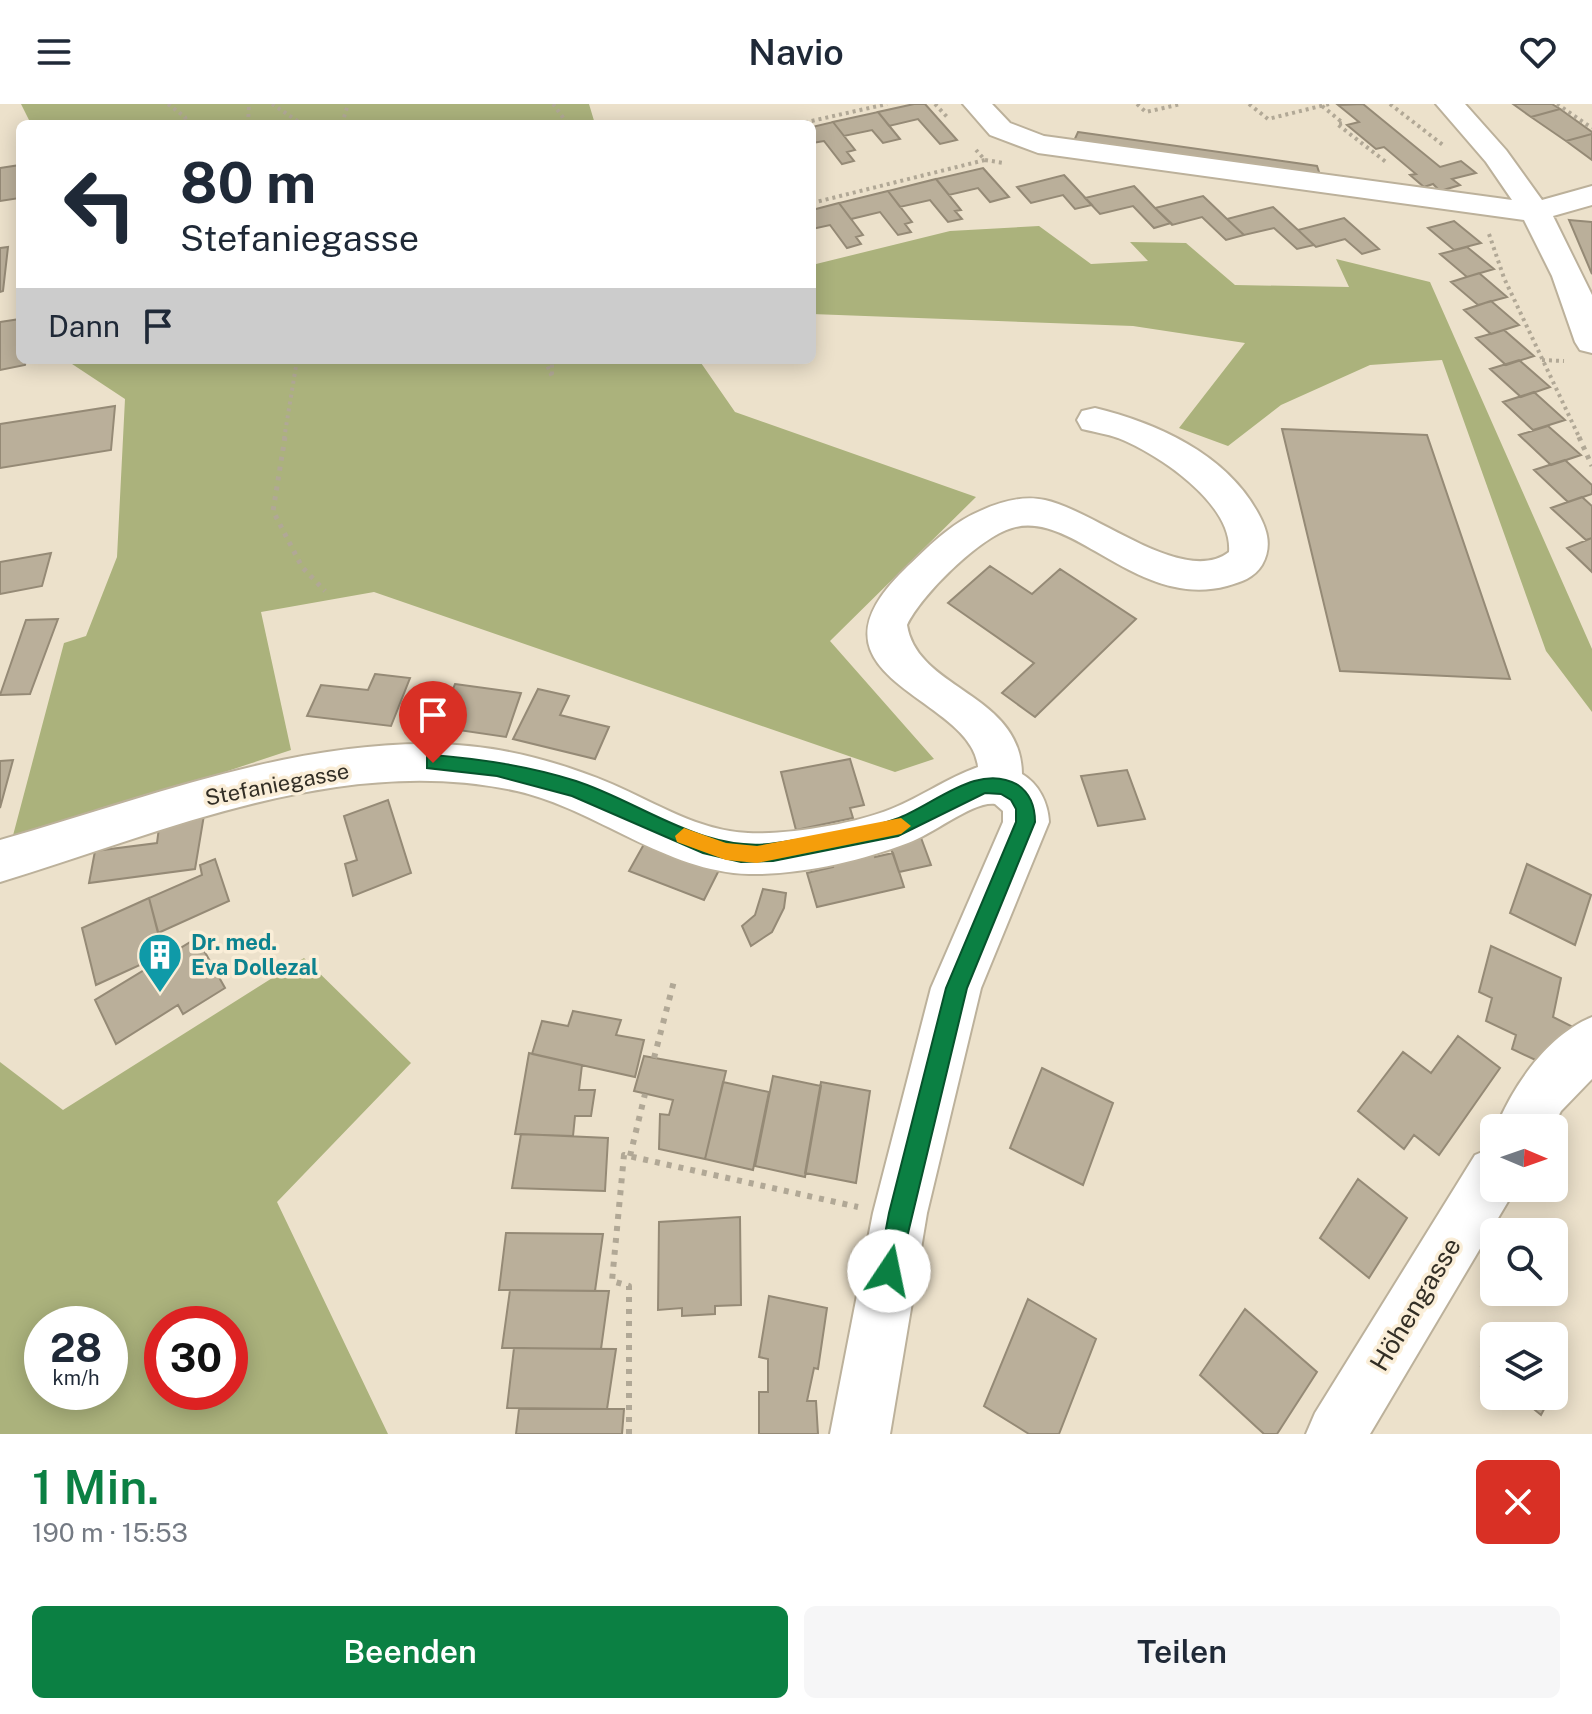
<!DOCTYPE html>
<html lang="de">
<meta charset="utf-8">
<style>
:root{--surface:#fff;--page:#f6f6f7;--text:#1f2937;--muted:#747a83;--accent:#0b8043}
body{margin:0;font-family:"Public Sans",sans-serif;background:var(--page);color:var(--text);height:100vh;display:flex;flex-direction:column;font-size:30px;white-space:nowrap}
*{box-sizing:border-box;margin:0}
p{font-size:26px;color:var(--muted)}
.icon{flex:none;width:44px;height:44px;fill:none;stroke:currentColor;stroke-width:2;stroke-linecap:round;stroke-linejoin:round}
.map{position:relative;height:1330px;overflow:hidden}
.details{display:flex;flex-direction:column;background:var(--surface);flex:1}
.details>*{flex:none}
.banner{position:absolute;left:16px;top:16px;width:800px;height:244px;border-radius:12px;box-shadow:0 4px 20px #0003;background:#fff;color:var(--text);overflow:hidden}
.needle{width:52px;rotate:92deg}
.buttons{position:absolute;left:1480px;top:1010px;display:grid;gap:16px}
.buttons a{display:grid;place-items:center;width:88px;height:88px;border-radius:12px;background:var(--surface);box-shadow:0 4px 20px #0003;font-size:40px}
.speed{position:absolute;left:24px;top:1202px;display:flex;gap:16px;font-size:40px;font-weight:700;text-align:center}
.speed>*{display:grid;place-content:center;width:104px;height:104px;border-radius:50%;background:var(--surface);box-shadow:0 4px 20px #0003;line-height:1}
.speed small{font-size:20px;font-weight:400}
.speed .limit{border:12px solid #d22;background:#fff;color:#111}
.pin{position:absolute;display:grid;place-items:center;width:68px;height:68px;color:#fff;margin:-82px -34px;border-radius:50% 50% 50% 0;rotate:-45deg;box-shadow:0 0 8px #0007}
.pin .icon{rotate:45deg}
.me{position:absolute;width:88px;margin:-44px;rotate:11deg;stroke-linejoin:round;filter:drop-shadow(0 0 6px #0008)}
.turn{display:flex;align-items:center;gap:28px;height:168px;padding:0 32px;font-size:36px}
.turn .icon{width:104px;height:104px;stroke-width:2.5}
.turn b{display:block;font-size:56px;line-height:68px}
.then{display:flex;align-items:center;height:76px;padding:0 32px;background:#0003;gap:16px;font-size:30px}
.round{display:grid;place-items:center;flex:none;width:84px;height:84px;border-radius:12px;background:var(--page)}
.headline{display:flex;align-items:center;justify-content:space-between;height:136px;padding:0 32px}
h1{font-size:48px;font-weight:600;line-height:60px;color:var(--accent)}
.cta{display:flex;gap:16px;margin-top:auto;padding:16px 32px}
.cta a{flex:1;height:92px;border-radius:12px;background:var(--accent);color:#fff;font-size:32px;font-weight:600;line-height:92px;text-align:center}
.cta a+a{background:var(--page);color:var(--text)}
header{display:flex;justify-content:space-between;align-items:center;height:104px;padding:0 32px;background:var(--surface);font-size:36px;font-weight:600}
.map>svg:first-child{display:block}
</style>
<header><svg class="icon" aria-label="menu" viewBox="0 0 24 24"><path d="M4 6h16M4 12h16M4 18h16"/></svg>Navio<svg class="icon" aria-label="heart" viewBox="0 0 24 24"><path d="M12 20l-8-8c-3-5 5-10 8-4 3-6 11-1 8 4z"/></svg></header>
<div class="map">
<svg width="1592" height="1330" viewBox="0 0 1592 1330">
<rect width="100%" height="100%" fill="#ece1cb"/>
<!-- forest -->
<path fill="#abb27c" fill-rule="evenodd" d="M21,0h568l6,20h-564z
M1039,122l52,38 57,-3 -18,-19 56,1 49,42 114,2 -13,-28 94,23 162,367v63l-46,-61 -104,-291 -72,5 -89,40 -53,41 -49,-18 66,-85 -112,-17 -321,-12v-49l138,-34z
M66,256h633l36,52 241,85 -146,144 104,118 -39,13 -521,-180 -113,20 30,138 -280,93 53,-200 22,-7 31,-79 8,-158z
M304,854l107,105 -134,139 111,232h-388v-372l63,48zM110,1220v68h-68v-68zM230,1220v68h-68v-68z"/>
<!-- building -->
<path fill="#baaf9a" stroke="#958a76" stroke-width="2" d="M914,0h11l32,36 -17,4 -22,-25 -29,7 -11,-14z
M1363,0l77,63 21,-6 15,12 -24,6 8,6 -20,6 -7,-7 -9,3 -14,-12 6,-1 -32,-27 -8,2 -29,-24 12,-3 -21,-17z
M1513,0h39l8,5 -29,8z
M1560,5l32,23v2l-26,7 -35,-24z
M878,8l22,27 -17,4 -11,-13 -28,6 -11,-14z
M833,18l22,28 -8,2 7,9 -12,3 -18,-23 -12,2v-16z
M1078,28l239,34 4,12 -248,-35z
M1592,30v26l-26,-19z
M20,61v33l-20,3v-33z
M983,64l26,29 -19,5 -12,-14 -29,7 -13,-16z
M1064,71l28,30 -17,4 -12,-14 -32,8 -14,-16z
M936,75l25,31 -6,1 7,8 -14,3 -18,-22 -30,7 -12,-16z
M1134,82l21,22 16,15 -17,5 -21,-22 -33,8 -15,-16z
M888,87l24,31 -7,2 6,8 -13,3 -18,-23 -29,7 -12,-16z
M1203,92l24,23 17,16 -18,5 -24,-23 -30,8 -17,-17z
M839,99l24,32 -7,2 5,7 -14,4 -17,-23 -18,4v-19z
M1273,103l25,23 16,15 -17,4 -23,-21 -30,7 -17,-16z
M1344,114l35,31 -17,5 -17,-15 -29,8 -18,-17z
M1569,116l23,2v52z
M1454,117l27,22 -27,7 -26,-22z
M8,143l-5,44 -3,1v-44z
M1467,143l27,22 -27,8 -27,-23z
M1479,169l28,24 -29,8 -27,-23z
M1491,197l28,24 -28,9 -27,-24z
M20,215v41h6l-1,5 -25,5v-48z
M1504,226l30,26 -28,9 -30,-27z
M1519,256l31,27 -29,10 -31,-28z
M1534,288l31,28 -32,10 -30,-28z
M115,302l-4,44 -111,18v-44z
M1548,322l33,29 -30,10 -32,-30z
M1282,325l145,6 83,244 -170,-8z
M1565,356l27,25v9l-24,8 -34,-32z
M1582,393l10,9v32l-6,2 -35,-32z
M1592,434v34l-25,-24z
M51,449l-9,33 -42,8v-32z
M990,462l42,28 28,-25 76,50 -101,98 -33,-24 32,-30 -86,-60z
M58,515l-28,75 -30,1 26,-75z
M375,570l35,4 -19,48 -84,-10 14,-31 47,5z
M455,580l66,9 -15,44 -68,-10z
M538,585l31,7 -9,19 49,12 -14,32 -82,-20z
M850,655l14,46 -14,3 3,10 -57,12 -15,-58z
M13,656l-13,48v-47z
M1127,666l18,49 -47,7 -17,-50z
M388,696l23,73 -58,23 -8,-32 12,-4 -13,-44z
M204,711l-9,54 -106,14 6,-32 62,-8 3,-23z
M920,731l11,30 -32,7 -10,-29z
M648,733l74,27 -18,36 -75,-29z
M872,743l3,10 18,-4 11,34 -87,20 -10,-34 26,-6 -3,-10z
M215,755l14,42 -71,32 -9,-35 53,-23 -2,-10z
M1527,760l64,31 -16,50 -65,-32z
M763,785l23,4 -2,15 -12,24 -21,14 -9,-20 13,-11z
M149,794l15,56 -68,31 -14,-57z
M197,834l28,50 -42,26 -5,-9 -62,39 -21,-44z
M1491,842l70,32 -8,39 22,11 -33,35 -30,-14 4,-14 -30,-14 6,-23 -13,-6z
M573,907l48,9 -5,15 28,5 -9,37 -103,-23 10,-33 26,5z
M1458,932l42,32 -61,87 -25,-20 -10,14 -46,-38 45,-59 28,21z
M529,949l53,12 -3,25h16l-4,26h-16l-2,20 -58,-2z
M644,952l82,15 -21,88 -46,-10 1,-35 9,1 4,-15 -39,-9z
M1042,964l71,35 -30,82 -73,-37z
M773,972l48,10 -16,91 -50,-11z
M723,978l46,10 -16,78 -48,-11z
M821,978l49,9 -14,92 -51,-10z
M521,1030l87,4 -3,53 -93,-3z
M1358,1075l49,39 -38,60 -49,-40z
M740,1113l1,88 -26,1v8l-33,2v-8l-24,2 1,-88z
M506,1129l97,1 -8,57 -96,-1z
M510,1186l99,1 -8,58 -99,-1z
M769,1192l58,12 -9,61 -4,-1 -7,33h9l2,33h-59v-42h9v-33l-9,-2z
M1028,1195l68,40 -37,95h-30l-45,-28z
M1245,1205l72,63 -40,62h-13l-64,-59z
M1494,1239v33l-13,-10z
M514,1244l102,1 -9,60 -100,-1z
M1518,1292h33l-10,19z
M519,1305h105l-2,25h-106z"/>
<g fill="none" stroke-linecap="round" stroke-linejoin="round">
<!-- minor casing -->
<g stroke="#bcb19b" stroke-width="4">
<path id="minor" d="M963,0h29l18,19 34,13 468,64 -26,-38 -50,-58h29l41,46 36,50 50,-14v19l-39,11 39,79v58l-12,-3 -5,-8 -23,-66 -28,-56 -486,-67 -48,-18z
M1095,304c62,15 131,46 163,105 10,18 14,34 4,52 -8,13 -21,17 -35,21 -90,24 -154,-77 -215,-58 -32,9 -91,67 -105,97 10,65 114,68 115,149 17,10 26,29 27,48l-68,166 -54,225 -37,221h-60l43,-221 58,-225 72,-166v-11l-8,-7c-22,-3 -63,31 -87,39 -47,18 -108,32 -159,31 -83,-2 -153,-65 -232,-83 -175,-39 -352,41 -517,91v-42c141,-40 282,-97 430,-96 62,0 125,16 182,40 44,19 87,47 136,49 39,2 106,-9 143,-24 30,-12 56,-31 87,-42 -6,-71 -186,-88 -74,-197 23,-22 47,-47 76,-59 20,-9 42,-16 65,-11 51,11 139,87 184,52 4,-48 -70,-98 -111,-114 -11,-4 -24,-6 -36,-9l-5,-9 5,-9z
M1592,913v62l-31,32 -9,17h-56c17,-43 52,-93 96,-111z
M1494,1043v41h21l-2,5 -143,241h-64l9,-21 160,-258z"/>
</g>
<!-- path-far2 -->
<path stroke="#b1a896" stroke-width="4" stroke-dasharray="3 4" stroke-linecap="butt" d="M168,0l17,13 2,7
M272,0l30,20
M553,0l15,20
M935,0l13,14
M1137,0l9,8 35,-8
M1249,0l19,15 61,-15
M1390,0l53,41
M1557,0l35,24
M1322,2l21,17 -6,1 49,38
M248,20l1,-20
M342,20l6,-20
M798,20l89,-20
M985,56l19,3
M812,99l173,-43 -9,-10
M1489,130l15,44 76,161
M545,256l7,17v-17
M1542,256l22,1
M284,335l13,-79"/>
<!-- path-far1 -->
<path stroke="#b1a896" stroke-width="5" stroke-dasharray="4 6" stroke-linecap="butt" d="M285,333l-12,74 29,56 23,24
M1579,333l13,29"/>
<!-- path -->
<path stroke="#b1a896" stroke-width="6" stroke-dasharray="5 7" stroke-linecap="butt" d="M654,954l20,-77
M630,1052l15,-62
M629,1330v-148l-17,-5 12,-126 234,52"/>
<!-- minor -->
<use href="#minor" fill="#fff" fill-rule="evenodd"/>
</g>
<!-- route -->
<path fill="#0b8043" stroke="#07532c" stroke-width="2" d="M433,651c49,4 96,11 143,26 65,21 129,74 200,62 38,-6 84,-11 120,-24 37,-13 82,-58 122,-34 13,9 17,22 17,37l-68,166 -70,291 -8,4 -8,-4 -3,-8 11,-58 57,-225 70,-166v-13l-5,-9 -10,-6 -16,-1 -87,43 -125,25 -32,1 -38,-9 -131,-57 -75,-20 -70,-8v-11z"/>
<!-- slow -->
<path fill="#f59e0b" d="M901,714l10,8 -10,8 -144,29 -31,-3 -49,-18 -2,-6 9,-8 42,15 31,3z"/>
<!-- icons -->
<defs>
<g id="building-pin" transform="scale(2.3)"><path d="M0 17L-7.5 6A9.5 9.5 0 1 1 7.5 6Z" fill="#0f9aa8" stroke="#faeed8"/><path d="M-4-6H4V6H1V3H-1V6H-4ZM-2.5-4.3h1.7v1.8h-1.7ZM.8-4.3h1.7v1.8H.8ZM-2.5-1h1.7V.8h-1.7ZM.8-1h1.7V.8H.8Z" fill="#fff"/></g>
</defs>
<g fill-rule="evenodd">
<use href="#building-pin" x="160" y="851"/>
</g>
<g text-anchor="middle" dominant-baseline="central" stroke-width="7" stroke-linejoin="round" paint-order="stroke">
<!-- street labels -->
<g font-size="22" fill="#322e25" stroke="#faeed8">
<text transform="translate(277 680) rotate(-11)">Stefaniegasse</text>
</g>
<!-- culture labels -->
<g font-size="22" font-weight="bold" fill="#0d838f" stroke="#faeed8" text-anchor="start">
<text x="191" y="838">Dr. med.<tspan x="191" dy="25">Eva Dollezal</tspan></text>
</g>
<!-- near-street labels -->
<g font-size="26" fill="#322e25" stroke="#faeed8">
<text transform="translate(1415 1200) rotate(-59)">Höhengasse</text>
</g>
</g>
</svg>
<div class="buttons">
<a><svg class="needle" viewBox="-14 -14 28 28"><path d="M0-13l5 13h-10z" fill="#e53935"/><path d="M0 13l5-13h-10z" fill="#747a83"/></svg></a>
<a><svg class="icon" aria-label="search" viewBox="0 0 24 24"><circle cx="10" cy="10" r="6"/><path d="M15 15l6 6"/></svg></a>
<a><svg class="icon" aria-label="layers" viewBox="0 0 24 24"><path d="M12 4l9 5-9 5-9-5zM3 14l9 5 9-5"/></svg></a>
</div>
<div class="speed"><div>28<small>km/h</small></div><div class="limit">30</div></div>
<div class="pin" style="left:433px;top:659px;background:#d93025"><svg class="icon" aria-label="arrive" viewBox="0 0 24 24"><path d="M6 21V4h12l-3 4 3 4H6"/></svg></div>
<svg class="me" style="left:889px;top:1167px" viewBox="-20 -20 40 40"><circle r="19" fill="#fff"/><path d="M0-13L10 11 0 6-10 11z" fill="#0b8043"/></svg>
<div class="banner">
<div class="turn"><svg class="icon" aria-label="left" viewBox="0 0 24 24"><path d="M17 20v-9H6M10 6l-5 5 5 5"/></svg><div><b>80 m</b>Stefaniegasse</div></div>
<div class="then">Dann<svg class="icon" aria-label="arrive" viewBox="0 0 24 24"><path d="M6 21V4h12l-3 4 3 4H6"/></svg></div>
</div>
</div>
<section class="details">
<div class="headline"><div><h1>1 Min.</h1><p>190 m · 15:53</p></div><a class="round" style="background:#d93025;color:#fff"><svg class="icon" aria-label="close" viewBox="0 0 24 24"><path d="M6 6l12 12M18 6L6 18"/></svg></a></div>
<div class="cta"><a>Beenden</a><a>Teilen</a></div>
</section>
